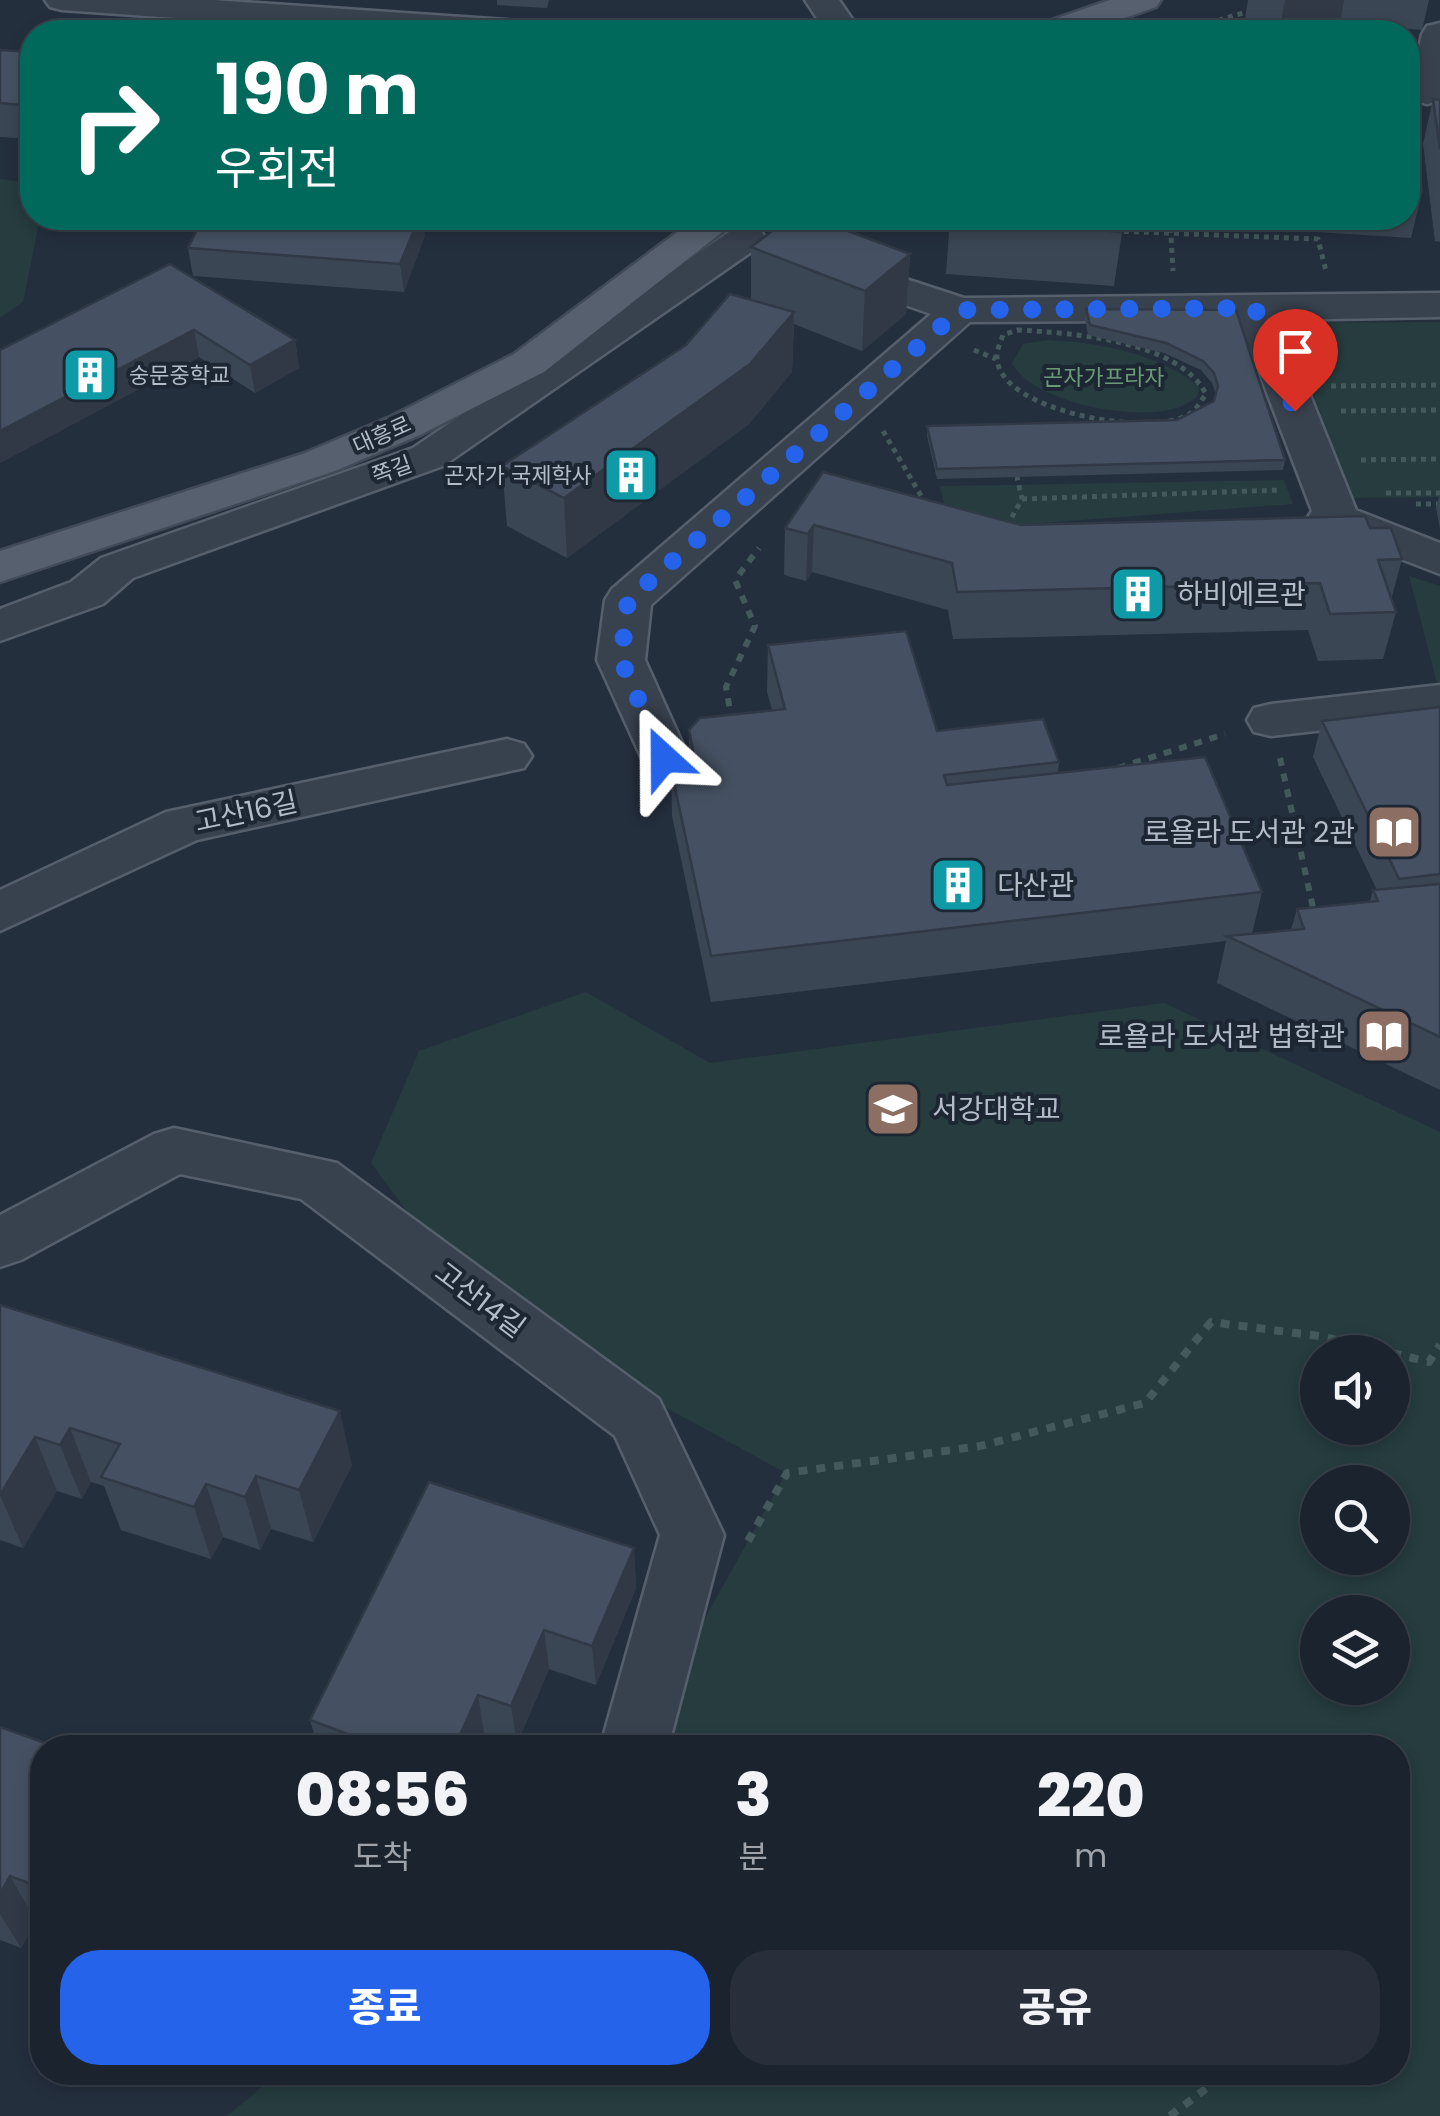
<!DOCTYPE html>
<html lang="ko">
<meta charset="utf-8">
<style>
:root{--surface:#1b232e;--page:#282f3a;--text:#f1f3f6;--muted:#a0a4aa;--line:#39404a;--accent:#2563eb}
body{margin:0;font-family:Poppins,"Noto Sans KR",sans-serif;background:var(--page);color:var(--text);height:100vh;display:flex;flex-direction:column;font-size:38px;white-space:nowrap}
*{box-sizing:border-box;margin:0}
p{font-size:32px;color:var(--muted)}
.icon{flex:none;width:55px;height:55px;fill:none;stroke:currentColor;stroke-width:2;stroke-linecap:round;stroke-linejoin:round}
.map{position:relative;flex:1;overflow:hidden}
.drawer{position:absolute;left:30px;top:1735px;width:1380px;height:350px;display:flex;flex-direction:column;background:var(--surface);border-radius:40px;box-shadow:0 5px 15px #0003,0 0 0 2px var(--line)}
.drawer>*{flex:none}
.top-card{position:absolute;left:20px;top:20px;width:1400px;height:210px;border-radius:40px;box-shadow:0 5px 15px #0003,0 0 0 2px var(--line);background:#00695c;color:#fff;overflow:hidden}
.controls{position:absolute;left:1300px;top:1335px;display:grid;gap:20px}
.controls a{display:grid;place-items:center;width:110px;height:110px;border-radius:50%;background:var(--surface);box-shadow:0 5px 15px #0003,0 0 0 2px var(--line);font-size:50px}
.pin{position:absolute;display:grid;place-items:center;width:85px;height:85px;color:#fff;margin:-102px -42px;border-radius:50% 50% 50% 0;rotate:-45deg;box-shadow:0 0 10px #0007}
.pin .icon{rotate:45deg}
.me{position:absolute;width:110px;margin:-55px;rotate:336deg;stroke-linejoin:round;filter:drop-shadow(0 0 8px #0008)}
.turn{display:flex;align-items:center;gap:35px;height:210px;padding:0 30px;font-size:45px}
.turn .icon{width:130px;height:130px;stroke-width:2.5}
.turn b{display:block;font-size:70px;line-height:85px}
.eta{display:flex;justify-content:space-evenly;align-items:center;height:170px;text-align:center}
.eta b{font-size:60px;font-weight:800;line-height:70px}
.cta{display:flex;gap:20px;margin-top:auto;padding:20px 30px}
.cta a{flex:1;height:115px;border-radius:40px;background:var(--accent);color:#fff;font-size:40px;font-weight:800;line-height:115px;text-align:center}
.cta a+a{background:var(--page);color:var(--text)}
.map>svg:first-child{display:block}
</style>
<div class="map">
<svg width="1440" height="2116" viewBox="0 0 1440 2116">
<rect width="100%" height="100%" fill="#242f3e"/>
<!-- green -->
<path fill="#263c3f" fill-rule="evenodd" d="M0,179l32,4v35h8l-17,84 -23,16z
M1440,322v175l-88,1 -65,-175z
M1048,340c53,3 108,13 151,46l-1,9c-31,37 -167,10 -186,-32l11,-19z
M1284,480l9,24 -278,21 -71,-22 -4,-17z
M1409,576l31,10v96l-3,1z
M586,992l124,71 454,-60 276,129v984h-1213l53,-44h1118v-324l-765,-1 153,-274 -310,-169 -105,-141 48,-112zM1318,1352h74v76h-74zM1318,1482h74v76h-74zM1318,1612h74v76h-74z"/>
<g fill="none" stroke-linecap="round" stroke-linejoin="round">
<!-- minor casing -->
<g stroke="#565f6c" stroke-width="5">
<path id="minor" d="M45,0h168l307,21 13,3 5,8h-163l-313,-22 -12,-3z
M805,0h34l22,32h-35z
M1440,23v78l-13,3 -13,-3 -5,-8 13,-59 5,-8z
M746,226l14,4 6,8 -6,8 -317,220 -310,112 -30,26 -103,37v-32l71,-27 30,-24 312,-110 319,-218z
M836,256l128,42 476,-5v24l-160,3 76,190 84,33v31l-107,-41 -21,-3 -6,-10 6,-9 -73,-191 -269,2 -319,283 -6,55 44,98 -8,12 -17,5 -17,-5 -50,-110 8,-60 7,-11 319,-275 -109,-38 -6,-8 6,-8z
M1440,685v32l-169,19 -17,-4 -7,-12 7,-12 17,-4z
M507,739l17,5 8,12 -8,12 -327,72 -197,91v-41l166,-78z
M174,1128l163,35 322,236 65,136 -56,213h-68l60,-213 -45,-99 -314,-237 -121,-25 -159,86 -21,7v-52l154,-81z"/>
</g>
<!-- major casing -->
<g stroke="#414a57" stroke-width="5">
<path id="major" d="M1110,0h51l-5,7 -71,25h-50l5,-8z
M696,218h44l-196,154 -124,63 -85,36 -335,111v-31l305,-98 85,-36 124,-63z"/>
</g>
<!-- path-far2 -->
<path stroke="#44595c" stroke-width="5" stroke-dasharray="5 5" stroke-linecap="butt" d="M1170,25l17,7
M1238,32l-18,-12 32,-10
M1170,218l3,53
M1114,231l204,8 8,32
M1017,330c55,3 161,10 189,64 -4,5 -9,15 -15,19 -36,26 -192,-1 -194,-55 -1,-7 4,-17 6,-23z
M974,350l22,9
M1331,386l109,-1
M1341,411l99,-1
M883,431l44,75
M1361,460l79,-1
M1386,493h54
M1022,499l259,-9
M1416,504h24
M1007,526l15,-27 -5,-22"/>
<!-- path-far1 -->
<path stroke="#44595c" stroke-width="6" stroke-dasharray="8 8" stroke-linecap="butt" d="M732,722l-6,-35 29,-61 -20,-46 24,-32
M1280,758l34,154
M1118,768l107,-34"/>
<!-- path -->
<path stroke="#44595c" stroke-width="8" stroke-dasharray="9 9" stroke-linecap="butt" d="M1392,1353l37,9 11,-17
M748,1541l39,-68 193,-27 165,-43 66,-81 108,14 70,16
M1170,2116l58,-44"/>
<!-- minor -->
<use href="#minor" fill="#38414e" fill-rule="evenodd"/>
<!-- major -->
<use href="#major" fill="#56606e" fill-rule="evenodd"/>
</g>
<!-- wall -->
<path fill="#3b4654" d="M497,0h52l-2,8 -50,-3z
M1248,0h181l-7,30 -82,-7 -32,9h-44l-19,-13z
M0,50l32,2v87l-32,-2z
M1408,97l14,95 -11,46 -189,-12 -1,-8h187z
M1433,99l7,1v142l-5,-1 -12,-97z
M950,218l172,14 -8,54 -168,-12z
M425,235l-21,57 -211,-16 -5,-28z
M751,247l159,7 -4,60 -44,37 -68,-27 -2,48 -43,52 -182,134 -60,-32 -5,-60 184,-121 65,-45z
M170,264l125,76 4,28 -44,25 -56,-36 -199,106v-113z
M1086,309l150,1 49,150 -2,10 -346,9 -10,-43v-10l250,-6 37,-19 2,-6 -4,-12 -11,-13 -37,-17 -76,-18 -3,-16z
M823,472l198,53 349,3 32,31 -11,41 5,12 -13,47 -65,2 -10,-31 -355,9 -5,-29 -136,-38 -6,9 -22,-6 1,-47z
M1440,493v36l-4,-21z
M768,645l169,86 122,31 -1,11 204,119 -10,42 39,-4 6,-21 73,-8 3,-11h4l-64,-133 9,-36 118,-14v383l-223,-107 9,-42 -515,61 -39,-186 -1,-47 18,-2v-37l83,-20 -5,-18z
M0,1305l352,160 -39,77 -42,-13 -11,21 -37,-13 -12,22 -90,-29 -17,-44 -13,-4 -9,17 -25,-8 -34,57 -23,-8z
M634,1548l2,40 -40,97 -47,-16 -32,75 -33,-11 -6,15h-160l-8,-28z
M0,1727l42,21v175l-6,-2 -15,27 -21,-8z"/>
<!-- shaded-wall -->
<path fill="#303945" d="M1285,0h59l-4,23 -32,9h-29z
M419,218h4l2,17 -21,57 -4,-28z
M910,254l-4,60 -44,37 3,-60z
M794,312l-2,60 -43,52 -182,134 -3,-60z
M194,330l5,27 -199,106v-32z
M295,340l4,28 -44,25 -5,-28z
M814,525l-2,47 -6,9 2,-47z
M340,1411l12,54 -39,77 -14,-52z
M70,1428l21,54 -9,17 -22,-54z
M35,1437l22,54 -34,57 -23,-53z
M256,1476l15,53 -11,21 -15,-53z
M206,1484l17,53 -12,22 -17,-52z
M634,1548l2,40 -40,97 -4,-39z
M544,1630l5,39 -32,75 -6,-38z
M478,1695l6,38 -6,15h-24z
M10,1876l26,45 -15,27 -21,-34v-20z"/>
<!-- building -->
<path fill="#455162" stroke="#303945" stroke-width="2.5" d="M0,50l32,2v54l-32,-3z
M1408,97h2l12,95 -14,-1z
M1433,99l7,1v49z
M203,218h216l-19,46 -212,-16z
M789,218h24l97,36 -45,37 -114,-44z
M950,218h173l-1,14 -172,-13z
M170,264l125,76 -45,25 -56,-35 -194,101v-81z
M730,294l64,18 -44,52 -186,134 -62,-32 184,-121z
M1086,309l150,1 49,150 -348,9 -10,-43 250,-6 37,-19 4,-15 -4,-13 -11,-12 -37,-18 -76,-18z
M823,472l198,53 344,-9 5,12h21l11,31 -24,1 18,52 -66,2 -10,-31 -363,9 -5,-29 -138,-38 -6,9 -23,-6z
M906,631l31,100 106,-12 16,43 -115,13 3,10 258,-28 57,135 -551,64 -40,-187 25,-3 -7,-36 11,-12 85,-9 -17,-64z
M1440,707v167l-41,5 -77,-158z
M1440,884v153l-213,-101 77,-7 -7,-20 81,-8 -5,-11z
M0,1305l340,106 -41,79 -43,-14 -11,21 -39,-13 -12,23 -93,-30 19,-33 -50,-16 -10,17 -25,-8 -35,58z
M429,1482l205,66 -42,98 -48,-16 -33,76 -33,-11 -24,53h-84l2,-5 -62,-23z
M0,1727l59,21h-17v140l-32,-12 -10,18z"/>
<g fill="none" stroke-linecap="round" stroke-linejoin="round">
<!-- route -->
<path stroke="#2563eb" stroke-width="18" stroke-dasharray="0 32.4" d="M664,758l-43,-98 7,-60 332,-290 295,-2 40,103"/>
</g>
<!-- icons -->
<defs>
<g id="building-square" transform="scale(2.875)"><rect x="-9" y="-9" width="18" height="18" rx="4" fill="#0f9aa8" stroke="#1d2633"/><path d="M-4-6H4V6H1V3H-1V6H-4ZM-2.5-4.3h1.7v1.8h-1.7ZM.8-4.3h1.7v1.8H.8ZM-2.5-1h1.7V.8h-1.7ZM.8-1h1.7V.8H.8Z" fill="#fff"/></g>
<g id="library-square" transform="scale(2.875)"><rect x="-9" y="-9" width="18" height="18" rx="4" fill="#8d6e63" stroke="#1d2633"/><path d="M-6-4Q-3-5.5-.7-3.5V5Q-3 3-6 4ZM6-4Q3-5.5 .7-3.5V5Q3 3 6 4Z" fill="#fff"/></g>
<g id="university-square" transform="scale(2.875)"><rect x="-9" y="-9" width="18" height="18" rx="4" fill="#8d6e63" stroke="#1d2633"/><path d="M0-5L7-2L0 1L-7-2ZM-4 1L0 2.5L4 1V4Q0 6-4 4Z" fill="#fff"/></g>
</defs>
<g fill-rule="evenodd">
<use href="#building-square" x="90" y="375"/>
<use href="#building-square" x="631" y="475"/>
<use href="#building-square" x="1138" y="594"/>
<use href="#library-square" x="1394" y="832"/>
<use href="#building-square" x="958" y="885"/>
<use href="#library-square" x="1384" y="1036"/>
<use href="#university-square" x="893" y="1109"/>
</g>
<g text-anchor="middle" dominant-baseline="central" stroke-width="8" stroke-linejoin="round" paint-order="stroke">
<!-- far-poi labels -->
<g font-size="22" fill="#b4bcc9" stroke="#1d2633" text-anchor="start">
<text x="129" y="375">숭문중학교</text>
<text x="592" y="475" text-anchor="end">곤자가 국제학사</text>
</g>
<!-- far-park labels -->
<g font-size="22" fill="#6b9a76" stroke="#1d2633">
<text x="1104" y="377">곤자가프라자</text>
</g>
<!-- far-street labels -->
<g font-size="22" fill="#b4bcc9" stroke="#1d2633">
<text transform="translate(382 435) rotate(-24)">대흥로</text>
<text transform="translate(392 470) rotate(-20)">쪽길</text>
</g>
<!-- poi labels -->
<g font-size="28" fill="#b4bcc9" stroke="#1d2633" text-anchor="start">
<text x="1177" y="594">하비에르관</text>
<text x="1355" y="832" text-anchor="end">로욜라 도서관 2관</text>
<text x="997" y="885">다산관</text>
<text x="1345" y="1036" text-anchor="end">로욜라 도서관 법학관</text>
<text x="932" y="1109">서강대학교</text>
</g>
<!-- street labels -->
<g font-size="28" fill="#b4bcc9" stroke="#1d2633">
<text transform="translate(246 812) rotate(-12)">고산16길</text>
<text transform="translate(480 1300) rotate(37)">고산14길</text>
</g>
</g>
</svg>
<div class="controls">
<a><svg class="icon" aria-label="sound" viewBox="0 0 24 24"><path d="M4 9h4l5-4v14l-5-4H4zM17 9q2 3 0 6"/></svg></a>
<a><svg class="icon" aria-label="search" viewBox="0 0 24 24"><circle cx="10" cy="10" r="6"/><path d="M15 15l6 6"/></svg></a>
<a><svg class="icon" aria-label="layers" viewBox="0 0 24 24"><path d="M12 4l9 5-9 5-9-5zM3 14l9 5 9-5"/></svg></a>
</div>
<div class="pin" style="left:1295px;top:411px;background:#d93025"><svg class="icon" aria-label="arrive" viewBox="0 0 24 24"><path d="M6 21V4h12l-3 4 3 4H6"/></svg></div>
<svg class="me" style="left:664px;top:758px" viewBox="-20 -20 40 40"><path d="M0-17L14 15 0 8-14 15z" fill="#2563eb" stroke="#fff" stroke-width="4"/></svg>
<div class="top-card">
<div class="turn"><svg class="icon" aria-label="right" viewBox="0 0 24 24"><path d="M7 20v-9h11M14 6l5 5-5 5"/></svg><div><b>190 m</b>우회전</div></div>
</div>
<section class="drawer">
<div class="eta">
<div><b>08:56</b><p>도착</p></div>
<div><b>3</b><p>분</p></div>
<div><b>220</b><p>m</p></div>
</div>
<div class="cta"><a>종료</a><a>공유</a></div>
</section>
</div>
